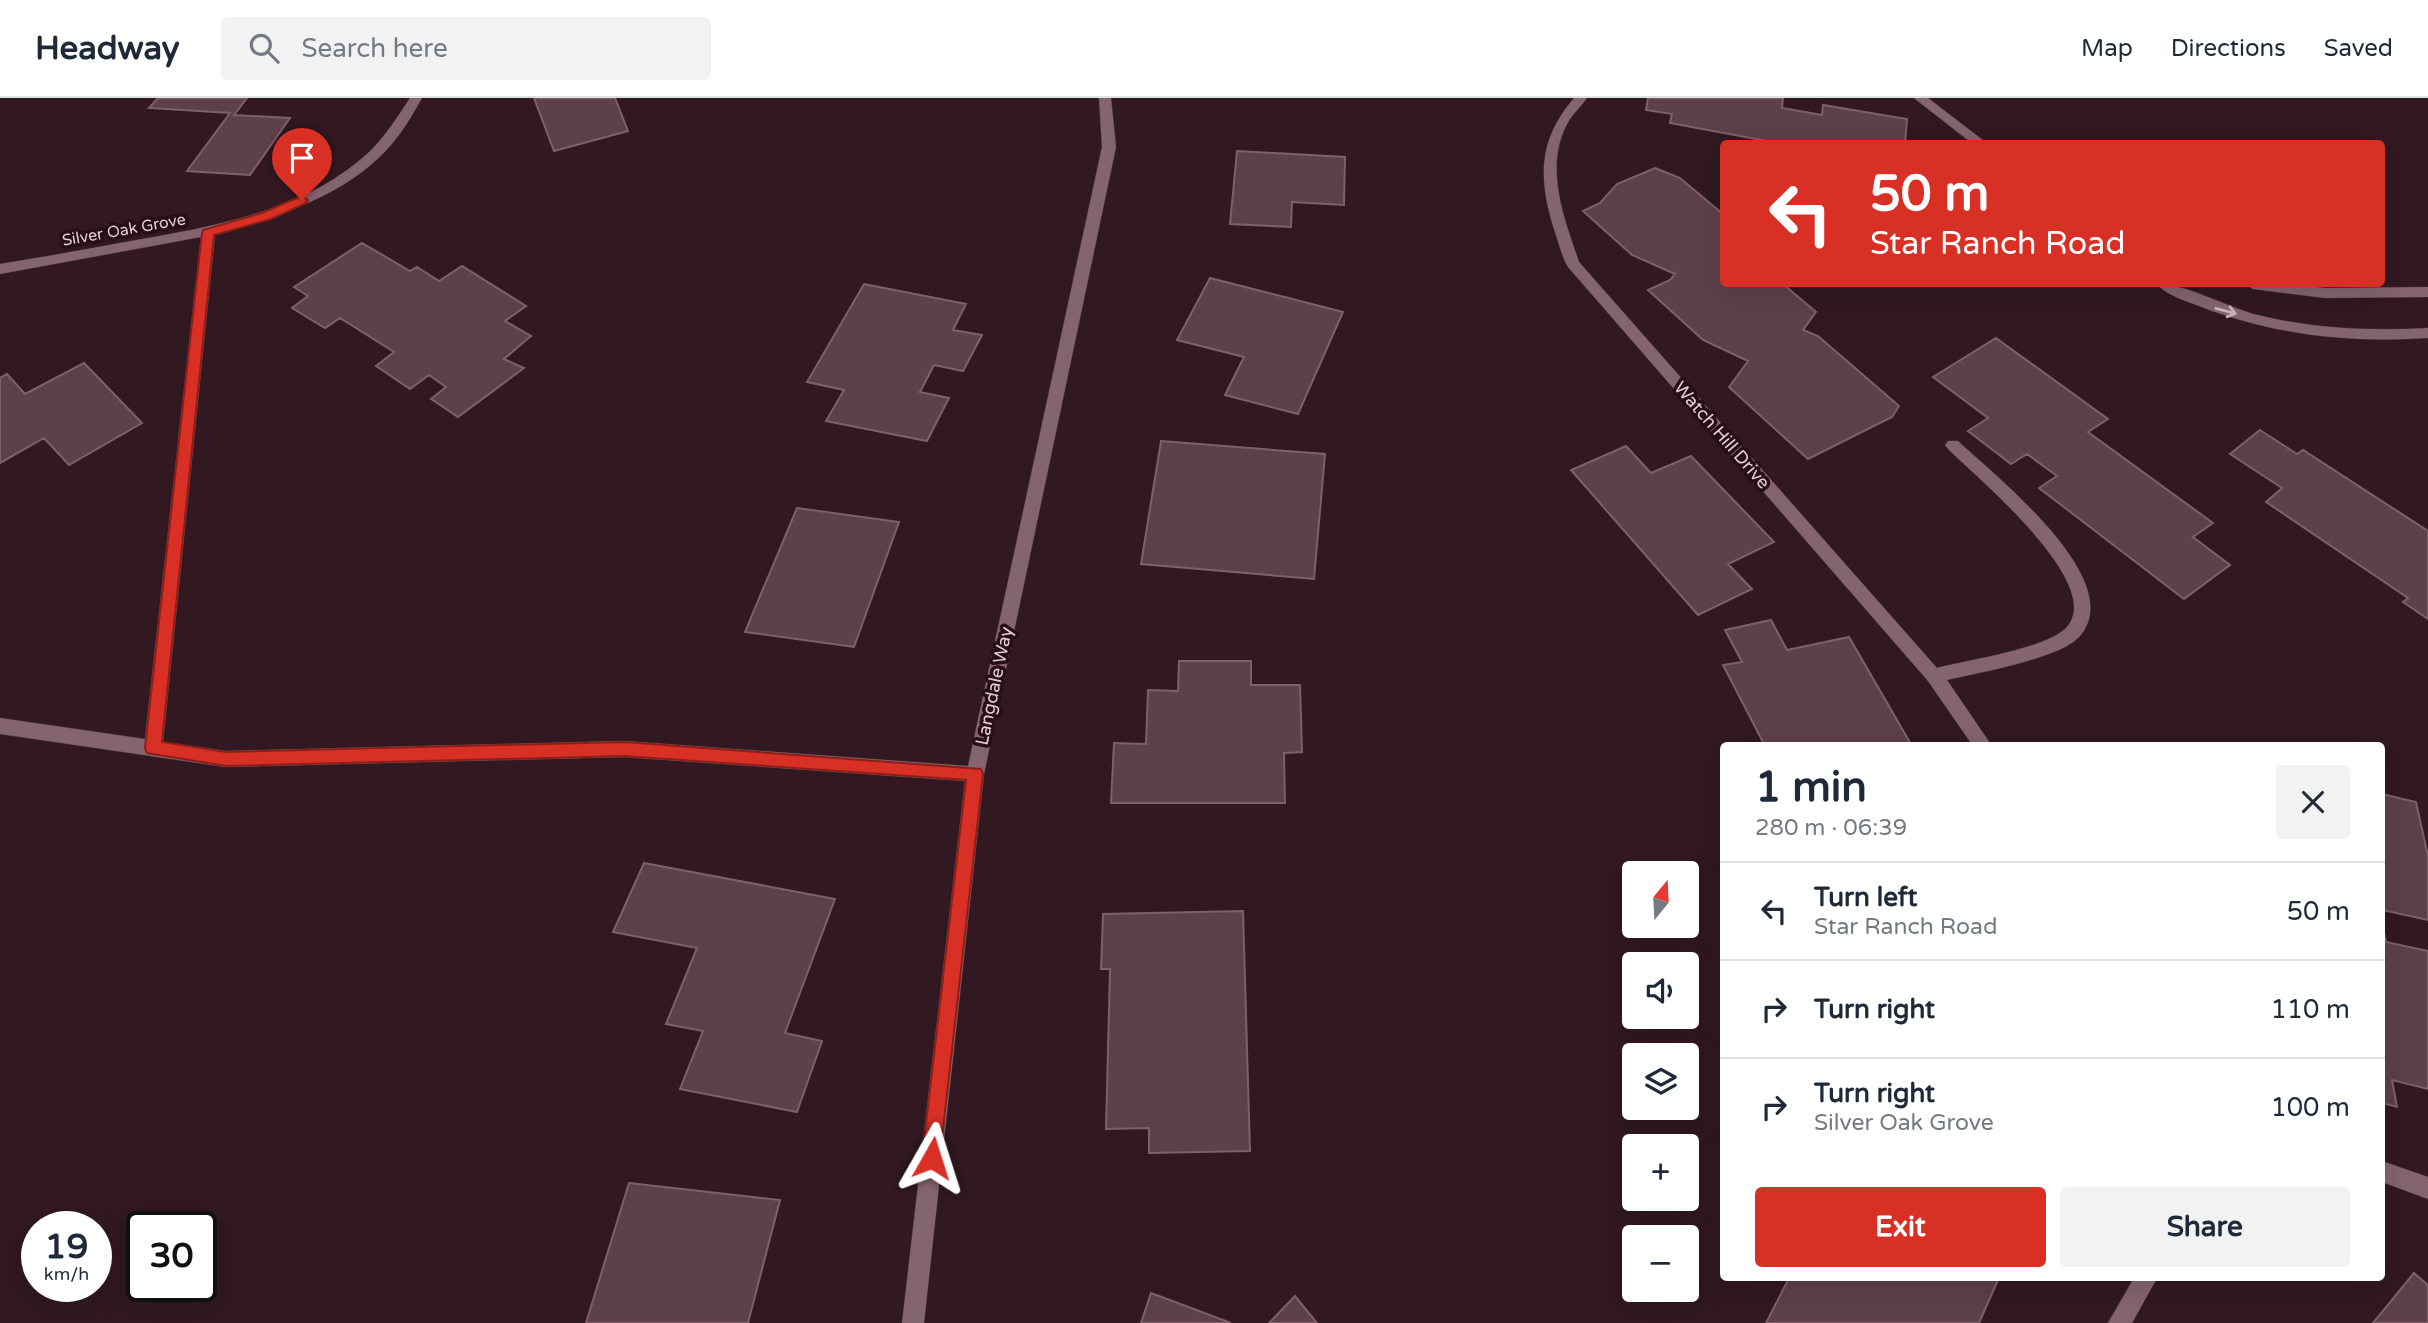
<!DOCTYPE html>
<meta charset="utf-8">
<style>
:root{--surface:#fff;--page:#f2f2f3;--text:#1f2937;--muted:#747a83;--line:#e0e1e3;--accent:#d93025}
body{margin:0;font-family:"Varela Round",sans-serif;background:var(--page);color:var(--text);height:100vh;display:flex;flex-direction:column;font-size:26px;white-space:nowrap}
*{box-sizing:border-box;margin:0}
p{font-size:23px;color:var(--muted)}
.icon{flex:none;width:38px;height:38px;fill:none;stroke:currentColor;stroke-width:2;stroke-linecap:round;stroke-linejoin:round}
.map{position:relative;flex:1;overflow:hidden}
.drawer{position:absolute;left:1720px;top:644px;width:665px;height:539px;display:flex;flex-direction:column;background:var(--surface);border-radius:7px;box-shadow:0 7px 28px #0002}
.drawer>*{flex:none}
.hud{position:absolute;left:1720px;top:42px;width:665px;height:147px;border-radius:7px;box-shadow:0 7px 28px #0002;background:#d93025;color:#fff;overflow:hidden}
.needle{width:46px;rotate:18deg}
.tools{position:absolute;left:1622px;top:763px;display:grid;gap:14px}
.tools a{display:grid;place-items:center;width:77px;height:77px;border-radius:7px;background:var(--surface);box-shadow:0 7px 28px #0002;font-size:35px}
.speed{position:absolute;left:21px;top:1113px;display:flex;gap:14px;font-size:35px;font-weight:700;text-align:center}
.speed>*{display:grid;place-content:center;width:91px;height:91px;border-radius:50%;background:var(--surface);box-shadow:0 7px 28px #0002;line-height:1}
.speed small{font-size:18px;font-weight:400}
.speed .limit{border:4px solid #111;border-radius:10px;background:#fff;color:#111}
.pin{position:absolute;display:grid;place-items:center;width:60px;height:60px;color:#fff;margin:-72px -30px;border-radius:50% 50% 50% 0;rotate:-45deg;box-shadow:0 0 7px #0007}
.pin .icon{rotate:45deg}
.me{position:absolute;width:77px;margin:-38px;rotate:6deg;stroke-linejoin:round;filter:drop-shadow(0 0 5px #0008)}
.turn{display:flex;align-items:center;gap:24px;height:147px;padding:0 35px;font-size:32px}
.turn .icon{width:91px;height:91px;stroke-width:2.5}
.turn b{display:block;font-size:49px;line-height:60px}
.round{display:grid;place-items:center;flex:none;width:74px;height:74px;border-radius:7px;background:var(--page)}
.head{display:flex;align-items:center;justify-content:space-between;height:119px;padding:0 35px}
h1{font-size:42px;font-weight:700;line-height:52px}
.primary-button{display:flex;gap:14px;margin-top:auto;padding:14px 35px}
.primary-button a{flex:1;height:80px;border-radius:7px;background:var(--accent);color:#fff;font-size:28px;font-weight:700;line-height:80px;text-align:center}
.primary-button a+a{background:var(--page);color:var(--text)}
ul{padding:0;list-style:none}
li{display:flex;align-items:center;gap:21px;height:98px;padding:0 35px;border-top:2px solid var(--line)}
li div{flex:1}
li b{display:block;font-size:26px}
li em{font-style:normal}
header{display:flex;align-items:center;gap:42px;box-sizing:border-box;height:98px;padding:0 35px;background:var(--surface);border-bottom:2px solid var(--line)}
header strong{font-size:33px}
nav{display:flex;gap:38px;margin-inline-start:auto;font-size:24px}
.search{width:490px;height:63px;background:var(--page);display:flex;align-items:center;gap:18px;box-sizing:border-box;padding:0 24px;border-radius:7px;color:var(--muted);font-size:26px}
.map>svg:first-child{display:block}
</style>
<header>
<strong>Headway</strong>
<div class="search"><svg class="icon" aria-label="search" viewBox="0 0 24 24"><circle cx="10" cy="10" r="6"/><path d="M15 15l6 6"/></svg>Search here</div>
<nav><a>Map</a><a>Directions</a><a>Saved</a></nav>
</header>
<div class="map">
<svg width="2428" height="1225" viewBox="0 0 2428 1225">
<rect width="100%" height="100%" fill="#311821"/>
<!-- building -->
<path fill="#5d4049" stroke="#7f606a" stroke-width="2" d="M158,0h89l-13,17 56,3 -40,57 -63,-4 43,-58 -81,-5z
M534,0h81l13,33 -74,20z
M1648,0h135l-1,10 40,7 1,-10 84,14 -2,25h-122l-113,-21 2,-9 -26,-4z
M1237,53l108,6 -1,48 -52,-3 -1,25 -61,-3z
M1655,70l25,10 44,37v69h59l33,28 -13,18 15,6 81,70 -7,11 -84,42 -79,-72 19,-26 -45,-21 -55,-50 22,-10 5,-6 -43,-19 -49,-44 17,-8 17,-19z
M362,145l48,28 7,-4 22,14 23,-15 64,40 -21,15 26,15 -27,23 20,9 -66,49 -27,-18 15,-12 -17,-12 -19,14 -34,-23 18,-14 -54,-34 -15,10 -33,-20 16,-12 -14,-9z
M1210,180l133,34 -45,102 -73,-19 19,-38 -67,-17z
M864,186l102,20 -13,26 29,5 -19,36 -29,-6 -14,27 29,6 -22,43 -101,-20 18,-31 -37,-8z
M1996,240l112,81 -20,13 125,91 -20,14 37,28 -46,34 -145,-111 18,-12 -30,-22 -16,10 -43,-33 20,-13 -55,-41z
M84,265l58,60 -73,42 -25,-27 -44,25v-85l7,-4 18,20z
M2260,332l37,24 6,-4 125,81v88l-25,-17 5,-4 -142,-96 16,-14 -52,-34z
M1161,343l164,13 -11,125 -173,-15z
M1626,348l25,27 40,-17 83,86 -46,22 24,25 -54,26 -127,-145z
M797,410l102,14 -45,125 -109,-15z
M1771,522l16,30 62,-13 63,109h-147l-42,-81 19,-3 -17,-32z
M1179,563h72v24h49l2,67 -18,1 1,50h-174l3,-60 32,1 2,-54 30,1z
M2382,696l34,8 12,54v64l-46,-10z
M644,765l191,36 -50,134 37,8 -25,71 -117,-23 23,-58 -37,-7 31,-76 -84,-16z
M1243,813l7,240 -101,2v-25l-43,1 4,-160h-9l2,-55z
M2382,824l4,20 42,9v138l-36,-9 5,27 -15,-4z
M629,1085l151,17 -32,123h-162z
M2414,1175l14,12v38h-55z
M1789,1180h210l-20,45h-213z
M1151,1195l80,30h-90z
M1295,1198l22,27h-48z"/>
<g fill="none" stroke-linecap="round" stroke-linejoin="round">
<!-- minor casing -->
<g stroke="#48343a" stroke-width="1">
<path id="minor" d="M410,0h12c-7,12 -14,25 -23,37 -43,58 -118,81 -184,99l-52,508 63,9 398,-10 344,25 134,-619 -3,-49h12l5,49 -132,627 -60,549h-22l63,-542 -341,-24 -398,10 -226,-33v-16l145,21 56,-502 -201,37v-10c44,-7 88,-15 131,-23 79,-14 166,-28 229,-81 21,-17 35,-39 50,-62z
M1574,0h13c-5,7 -12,14 -17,21 -28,45 -6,99 9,143l358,406c31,-8 106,-19 128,-39 45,-42 -90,-153 -117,-180l-3,-4 3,-4h10c36,34 174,142 120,197 -21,21 -101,35 -131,42l45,66h-19l-45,-65 -360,-414c-7,-12 -10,-27 -15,-41 -15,-50 -14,-87 21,-128z
M1914,0h14l60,46h-15z
M2157,186c25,-2 72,24 101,31 56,14 113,16 170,13v10c-79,5 -155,-3 -229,-32 -13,-5 -33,-11 -42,-22z
M2246,186h42l37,4 103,-1v10l-103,1 -72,-9z
M2382,1063l46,16v22l-46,-17z
M2134,1180h23l-25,45h-24z"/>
</g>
<!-- minor -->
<use href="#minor" fill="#84646e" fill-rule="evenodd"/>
</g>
<!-- one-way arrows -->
<defs><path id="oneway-shaft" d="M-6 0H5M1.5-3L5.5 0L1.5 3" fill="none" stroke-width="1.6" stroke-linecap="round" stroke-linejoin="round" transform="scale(1.75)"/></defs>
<use stroke="#cab4ba" href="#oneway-shaft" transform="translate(2226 213) rotate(15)"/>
<!-- route -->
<path fill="#d93025" stroke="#8d1f18" stroke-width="2" d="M302,98l6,4 -2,3 -35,16 -57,16 -52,507 64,10 398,-10 357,27 2,5 -44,391 -7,3 -7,-3 -3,-7 44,-378 -342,-24 -398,10 -79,-13 -2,-5 57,-515 1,-3 59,-17z"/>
<g text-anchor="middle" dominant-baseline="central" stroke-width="7" stroke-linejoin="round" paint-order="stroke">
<!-- far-street labels -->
<g font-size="16" fill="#e1cfd4" stroke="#270e18">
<text transform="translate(124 132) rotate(-10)">Silver Oak Grove</text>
</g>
<!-- street labels -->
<g font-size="18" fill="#e1cfd4" stroke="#270e18">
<text transform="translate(1722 337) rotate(49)">Watch Hill Drive</text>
<text transform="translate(994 588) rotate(-78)">Langdale Way</text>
</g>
</g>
</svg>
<div class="tools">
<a><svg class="needle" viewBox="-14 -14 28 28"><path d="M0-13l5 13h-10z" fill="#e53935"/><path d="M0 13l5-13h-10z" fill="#747a83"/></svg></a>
<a><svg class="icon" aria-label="sound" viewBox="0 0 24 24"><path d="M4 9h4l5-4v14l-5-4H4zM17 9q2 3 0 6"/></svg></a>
<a><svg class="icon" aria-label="layers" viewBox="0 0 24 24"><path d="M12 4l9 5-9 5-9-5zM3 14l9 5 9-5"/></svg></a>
<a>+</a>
<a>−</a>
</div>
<div class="speed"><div>19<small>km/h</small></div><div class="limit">30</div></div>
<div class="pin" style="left:302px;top:102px;background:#d93025"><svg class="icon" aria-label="arrive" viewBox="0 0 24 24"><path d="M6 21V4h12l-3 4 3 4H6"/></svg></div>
<svg class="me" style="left:932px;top:1060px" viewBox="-20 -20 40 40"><path d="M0-17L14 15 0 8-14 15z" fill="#d93025" stroke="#fff" stroke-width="4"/></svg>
<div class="hud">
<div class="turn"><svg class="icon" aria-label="left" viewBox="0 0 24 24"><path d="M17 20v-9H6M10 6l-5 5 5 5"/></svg><div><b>50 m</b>Star Ranch Road</div></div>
</div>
<section class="drawer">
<div class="head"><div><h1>1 min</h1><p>280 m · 06:39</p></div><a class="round"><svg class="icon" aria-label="close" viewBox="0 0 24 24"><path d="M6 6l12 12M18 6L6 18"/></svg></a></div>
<ul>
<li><svg class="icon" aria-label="left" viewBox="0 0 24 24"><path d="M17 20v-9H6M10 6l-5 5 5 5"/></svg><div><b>Turn left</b><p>Star Ranch Road</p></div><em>50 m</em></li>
<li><svg class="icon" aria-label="right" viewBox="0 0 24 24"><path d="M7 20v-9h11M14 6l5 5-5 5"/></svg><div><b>Turn right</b></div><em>110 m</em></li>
<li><svg class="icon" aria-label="right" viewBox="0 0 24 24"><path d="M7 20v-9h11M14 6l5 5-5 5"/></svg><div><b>Turn right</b><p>Silver Oak Grove</p></div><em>100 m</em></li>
</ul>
<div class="primary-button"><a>Exit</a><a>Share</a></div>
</section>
</div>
